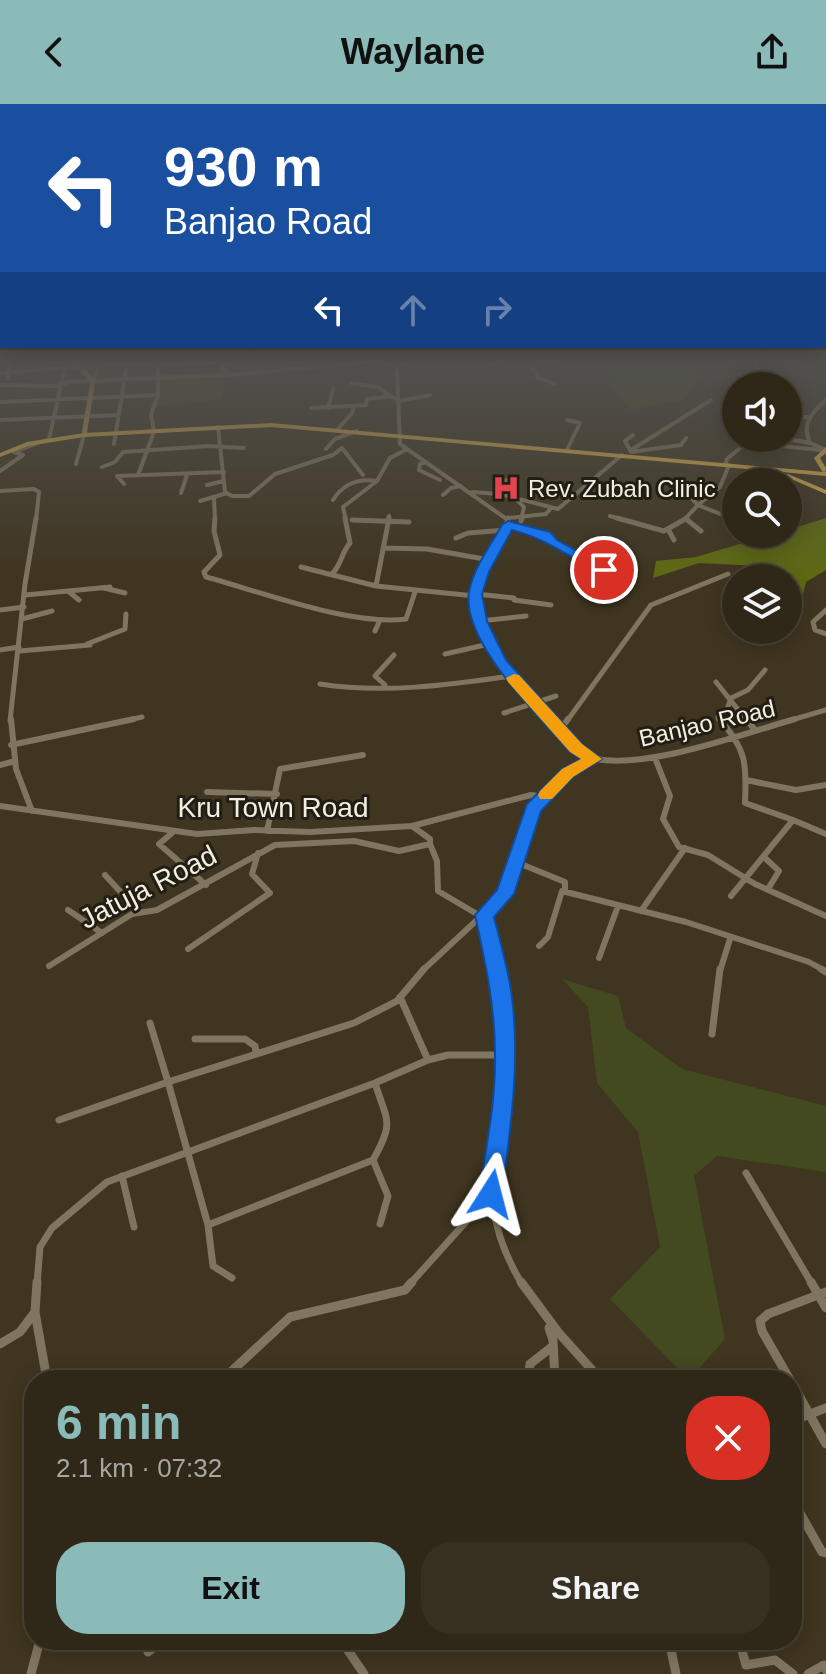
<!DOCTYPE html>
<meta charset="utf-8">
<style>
:root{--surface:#2f2818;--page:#373021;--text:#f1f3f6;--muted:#a7a6a2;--line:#4a4437;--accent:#8bbbb9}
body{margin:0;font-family:Arial,sans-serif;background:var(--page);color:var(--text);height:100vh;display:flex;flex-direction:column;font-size:30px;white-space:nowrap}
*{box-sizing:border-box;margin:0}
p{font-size:26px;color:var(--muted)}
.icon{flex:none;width:44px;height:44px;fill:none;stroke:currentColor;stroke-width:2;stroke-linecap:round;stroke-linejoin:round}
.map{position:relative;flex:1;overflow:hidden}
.drawer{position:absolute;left:24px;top:1266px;width:778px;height:280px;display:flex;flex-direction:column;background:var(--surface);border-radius:32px;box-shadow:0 4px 20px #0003,0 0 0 2px var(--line)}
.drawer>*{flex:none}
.banner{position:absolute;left:0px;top:0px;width:826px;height:244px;box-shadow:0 4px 20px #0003,0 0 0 2px var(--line);background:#1a4fa0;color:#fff;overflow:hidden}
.tools{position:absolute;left:722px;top:268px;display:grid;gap:16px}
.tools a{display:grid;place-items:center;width:80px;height:80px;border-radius:50%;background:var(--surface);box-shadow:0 4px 20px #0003,0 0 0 2px var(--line);font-size:40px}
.pin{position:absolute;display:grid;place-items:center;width:68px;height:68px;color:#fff;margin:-34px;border:4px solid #fff;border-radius:50%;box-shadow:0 2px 8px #0007}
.me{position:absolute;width:88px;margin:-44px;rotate:9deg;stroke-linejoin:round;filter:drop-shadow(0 0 6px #0008)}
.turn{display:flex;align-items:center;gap:28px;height:168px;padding:0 32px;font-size:36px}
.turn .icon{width:104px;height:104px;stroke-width:2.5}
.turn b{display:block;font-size:56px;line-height:68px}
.lanes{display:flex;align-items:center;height:76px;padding:0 32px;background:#0003;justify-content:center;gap:40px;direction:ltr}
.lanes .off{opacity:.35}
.round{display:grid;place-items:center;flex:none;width:84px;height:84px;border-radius:32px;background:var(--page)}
.summary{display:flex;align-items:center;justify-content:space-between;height:136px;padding:0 32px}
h1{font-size:48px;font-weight:600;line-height:60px;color:var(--accent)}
.primary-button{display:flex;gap:16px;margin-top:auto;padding:16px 32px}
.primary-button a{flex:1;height:92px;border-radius:32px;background:var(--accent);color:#111;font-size:32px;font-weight:600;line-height:92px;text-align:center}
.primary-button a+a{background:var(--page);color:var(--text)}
header{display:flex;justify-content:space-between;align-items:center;height:104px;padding:0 32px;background:var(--accent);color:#111;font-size:36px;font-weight:600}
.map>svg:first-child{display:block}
</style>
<header><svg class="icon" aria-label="back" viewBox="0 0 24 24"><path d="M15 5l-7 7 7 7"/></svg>Waylane<svg class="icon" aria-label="share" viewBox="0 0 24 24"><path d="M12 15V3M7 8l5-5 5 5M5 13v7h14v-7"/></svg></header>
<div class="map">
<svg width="826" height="1570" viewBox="0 0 826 1570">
<rect width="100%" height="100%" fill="#3f3520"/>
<!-- green -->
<path fill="#434a1f" d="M556,254h150l-9,3 2,15 -16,24 -53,10 -29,-41z
M226,272l-5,23 -65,8 3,-10v-18z
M562,875l56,17 8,32 56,41 144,37v66l-109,-16 -23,20 31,163 -36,41 -79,-81 50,-52 -22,-115 -41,-49 -9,-76z"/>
<!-- forest -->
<path fill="#5e6913" d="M826,414v52l-20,12 -10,41 -8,-4v-41h-27l-3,-12 -59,-3 -46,15 3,-17 40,-4 77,-23h15v-4z"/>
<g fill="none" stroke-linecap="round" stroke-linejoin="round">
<!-- minor-far4 -->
<path stroke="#80755e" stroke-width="4" d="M412,254l-15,9 3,77 108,76
M518,254l19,14v5l17,7
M755,254l2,14 9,14
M521,256l35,1
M490,260l17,-6
M0,269l65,-5
M230,270l-9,-7 17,-9
M8,274l2,-19
M93,277l6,-16 130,-3
M351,279l27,4 12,9
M0,281l56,1 12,-4 174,-8 143,-14 1,4 11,3
M0,298l158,-7
M311,304l55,-3 1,-6 23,-3 10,5 30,-6
M328,304l5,-19
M788,313h21
M0,316l119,-5
M567,316l13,3 -13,27
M218,323l7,65 7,4h17l26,-22 58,-19 9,-7 21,27
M337,326l15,-17 2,-7
M783,334l27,5
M114,340l14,-86
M770,341l52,5
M326,345l9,-10 22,-8
M824,345l-14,-6c-9,-19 2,-31 16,-43
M631,346l80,-50
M14,348l35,-13 16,-71 34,-3
M631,348l50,-7 5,-7
M631,348l-6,-11 8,-6
M426,358l-6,2 -1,6 21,10
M76,360l8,-29
M725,361l2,-6 25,-21
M729,361l-9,22 -22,18 35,14
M102,363l13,-5 8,-10 86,-6 35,2
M0,367l23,-16 -9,-3
M138,371l16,-43 -3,-18 7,-19v-37
M124,380l-7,-8 107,-4
M207,381l17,-4
M0,387l34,-2 5,3 -3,28
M472,388l27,2 59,15 64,-54
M181,389l6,-18
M499,390l7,-14
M443,391l8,-7 10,-2
M214,394l1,22
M515,394l9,9 -3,13
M333,396c10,-16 25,-22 44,-19
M200,397l27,-8
M610,412l14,4
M508,414l38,-4 5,-6
M346,416l-3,-13 34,-26 13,-23 17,-9
M388,416l1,-4
M684,416l14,-15 -6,-6"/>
<!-- minor-far3 -->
<path stroke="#80755e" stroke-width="5" d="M215,414l-1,13 6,24 -16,17 2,5c56,15 144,49 200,42l9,-27
M508,414c-4,25 -23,43 -30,67 -15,45 47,105 74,136
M617,414l47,13 23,-13
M686,415l15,12
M352,416l57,2
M521,417l1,-3
M508,421l36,11 60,34 9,-3
M668,425l6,11
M456,434l12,-5 38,-3
M383,444l44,1 63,11
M301,463l75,19 99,10
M332,470c10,-10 9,-21 18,-31l-5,-25
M376,482l13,-68
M104,484l21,5
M68,487l42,-4
M476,490l38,4
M25,491l43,-4 11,9
M514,496l37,5
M0,506l24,-3
M826,506l-13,12 2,8 11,4
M22,515l30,-8
M480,517l46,-5
M375,527l5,-11
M87,540l38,-15 1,-15
M0,546l19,-3
M19,547l71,-6
M445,550l44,-10
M716,578l31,39
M320,580c62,10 129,1 191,-8
M385,581l-10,-9 19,-21
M504,609l52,-17
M10,617l15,-137 11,-66
M125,617l17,-4
M567,617l84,-116 77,-31
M721,617l-3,-4 9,-8 4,-11 17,-8 17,-20
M788,617l38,-11"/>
<!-- minor-far2 -->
<path stroke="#80755e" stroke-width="6" d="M11,615l5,50 16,42
M550,615c12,13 27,36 46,40 53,10 146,-25 199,-40
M719,615c27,29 28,45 26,84l48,17 -62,76
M746,615l9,11
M560,626l8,-11
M11,641l123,-26
M655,654l15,38 -7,23 16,28 29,8 47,29 71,32
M0,661l15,-4
M746,676l50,10 30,-5
M207,688l70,2
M0,702l197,28 57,-4 56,2 102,-6 119,-31 13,2
M793,716l33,14
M267,727l13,-62 83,-14
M172,729l-13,11 47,41
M430,740l7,17 1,30 44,26
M765,754l14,13 -11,18
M516,758l49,20v10
M105,771l34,37
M68,806l34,23
M641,807l44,-63
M485,811l12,56
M539,842l9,-9 14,-46 124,31 123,40 16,9
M188,845l82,-56 -18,-19 6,-21
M599,854l19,-52
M49,862l83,-52 25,-4 118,-65 79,-4 45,10 31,-7v-5l-18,-13
M422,867l83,-77 28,-86 34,-35 27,-14
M720,867l10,-32"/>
<!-- minor-far1 -->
<path stroke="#80755e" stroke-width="7" d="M496,865c6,35 10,70 8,105 -5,85 -31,130 18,210
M821,865l5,3
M400,893l28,63
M712,930l8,-65
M195,935h50l10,7 1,6
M375,979c12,39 20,38 -2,77l15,36 -8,28
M59,1016l109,-38 -18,-59
M746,1069l66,111
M122,1072l12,51
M208,1121l165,-65
M232,1174l-19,-12 -5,-41 -40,-143 186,-59 43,-22 27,-32
M37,1180l3,-37 12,-19 55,-46 268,-99 53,-23 20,-5h58
M410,1180l81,-90"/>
<!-- minor -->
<path stroke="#80755e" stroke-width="9" d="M37,1178l-2,30 12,68
M521,1178l37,50 43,48
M811,1178l15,26
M549,1224l4,12 2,40
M0,1240l20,-12 15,-20
M222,1276l68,-63 115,-27 7,-8
M528,1276l2,-16 23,-18
M790,1276l-28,-49 -2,-10 8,-7 58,-22
M792,1279l34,61
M792,1317l34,-13
M34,1350l-5,25 5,4
M792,1407l8,2 22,39 4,1
M341,1536l23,34
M669,1536l7,34
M739,1536l7,25 29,-5 18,14
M148,1548l15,-12
M31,1570l9,-34
M808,1570l16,-9 2,5"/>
<!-- major -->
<path stroke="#b79851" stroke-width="5" d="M70,254l23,23 -9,54"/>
<!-- highway -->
<path fill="#dcb048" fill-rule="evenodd" d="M271,319l553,49 -2,-1 -8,-13 12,-11v6l-6,5 6,10v3l-2,1h2v4l-555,-49 -187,10 -56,9 -28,11v-4l27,-11 57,-9z
M784,370h4l38,16v4l-42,-18z"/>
</g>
<!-- sky -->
<linearGradient id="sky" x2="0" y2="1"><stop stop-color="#231d12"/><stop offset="0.54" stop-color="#52514e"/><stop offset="1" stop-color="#52514e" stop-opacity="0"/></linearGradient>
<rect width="826" height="474" fill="url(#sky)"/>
<!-- route -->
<path fill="#1a73e8" stroke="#114b97" stroke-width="2" d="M508,417l42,11 7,8 54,30 -11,3c-30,-16 -56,-35 -88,-43l-23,42 -7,22 5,27 19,39 76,84 20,15 -29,18 -32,34 -27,83 -20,23c6,24 13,48 17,73 10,68 0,136 -9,204l-3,8 -8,3 -8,-3 -4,-8c7,-46 17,-93 16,-140 0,-48 -10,-93 -20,-139l22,-25 30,-86 35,-35 19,-10 -11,-7c-30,-35 -109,-110 -101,-160 4,-23 21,-46 33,-67z"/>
<!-- slow -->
<path fill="#f59e0b" d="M514,570l5,1 63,69 20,15 -29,18 -21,22h-12l-2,-4 2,-4 22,-22 19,-10 -11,-7 -62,-70 -2,-4z"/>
<!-- icons -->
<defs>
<g id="hospital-bare" transform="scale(2.16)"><path d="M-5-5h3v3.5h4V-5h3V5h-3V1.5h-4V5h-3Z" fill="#e0444e" stroke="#221e14" stroke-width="2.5" paint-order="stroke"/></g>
</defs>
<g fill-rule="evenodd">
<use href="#hospital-bare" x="506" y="384"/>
</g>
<g text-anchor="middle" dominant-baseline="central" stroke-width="6" stroke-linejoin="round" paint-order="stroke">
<!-- far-poi labels -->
<g font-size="24" fill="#f3eee1" stroke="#221e14" text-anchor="start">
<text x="528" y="384">Rev. Zubah Clinic</text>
</g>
<!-- far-street labels -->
<g font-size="24" fill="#f3eee1" stroke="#221e14">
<text transform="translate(707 619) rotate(-13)">Banjao Road</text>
</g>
<!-- street labels -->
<g font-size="28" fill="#f3eee1" stroke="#221e14">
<text x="273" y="703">Kru Town Road</text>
<text transform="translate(148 783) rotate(-27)">Jatuja Road</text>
</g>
</g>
</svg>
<div class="tools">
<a><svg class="icon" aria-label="sound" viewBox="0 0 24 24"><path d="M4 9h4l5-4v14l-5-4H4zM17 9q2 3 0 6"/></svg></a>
<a><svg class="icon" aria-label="search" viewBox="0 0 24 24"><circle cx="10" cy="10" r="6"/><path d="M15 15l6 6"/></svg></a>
<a><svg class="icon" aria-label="layers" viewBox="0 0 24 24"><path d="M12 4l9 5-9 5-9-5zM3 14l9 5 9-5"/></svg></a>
</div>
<div class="pin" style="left:604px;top:466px;background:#d93025"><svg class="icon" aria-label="arrive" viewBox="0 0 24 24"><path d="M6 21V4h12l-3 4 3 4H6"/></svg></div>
<svg class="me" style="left:491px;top:1090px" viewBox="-20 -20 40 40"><path d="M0-17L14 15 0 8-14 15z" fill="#1a73e8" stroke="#fff" stroke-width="4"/></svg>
<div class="banner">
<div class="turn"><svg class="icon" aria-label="left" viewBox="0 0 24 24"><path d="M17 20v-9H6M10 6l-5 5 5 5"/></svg><div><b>930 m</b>Banjao Road</div></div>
<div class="lanes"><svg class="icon" aria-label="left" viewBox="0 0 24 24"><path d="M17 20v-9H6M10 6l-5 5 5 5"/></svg><svg class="icon off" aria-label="ahead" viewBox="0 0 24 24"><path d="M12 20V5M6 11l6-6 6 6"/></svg><svg class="icon off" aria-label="right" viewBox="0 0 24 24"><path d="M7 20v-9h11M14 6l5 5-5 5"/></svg></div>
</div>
<section class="drawer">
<div class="summary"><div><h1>6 min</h1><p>2.1 km · 07:32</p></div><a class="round" style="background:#d93025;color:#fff"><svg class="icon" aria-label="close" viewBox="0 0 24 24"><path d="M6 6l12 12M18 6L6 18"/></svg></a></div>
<div class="primary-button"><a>Exit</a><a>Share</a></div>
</section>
</div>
